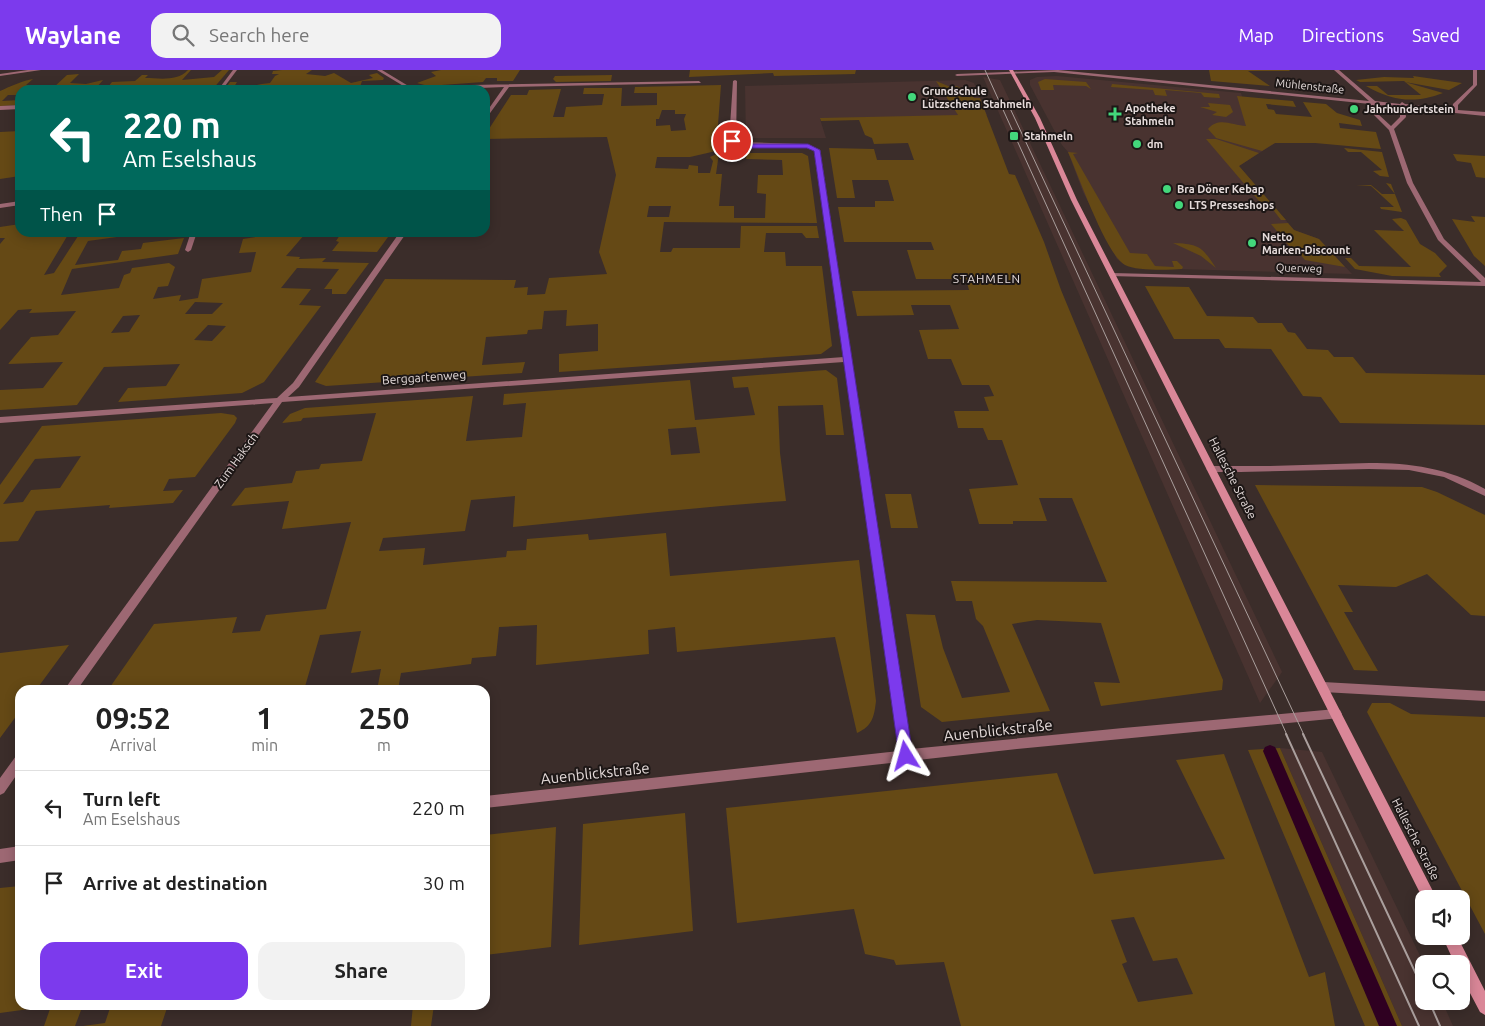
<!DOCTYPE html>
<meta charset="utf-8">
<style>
:root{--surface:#fff;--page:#f2f2f2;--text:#222;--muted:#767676;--line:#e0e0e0;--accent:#7c3aed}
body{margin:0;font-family:Ubuntu,sans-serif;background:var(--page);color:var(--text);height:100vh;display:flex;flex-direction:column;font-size:19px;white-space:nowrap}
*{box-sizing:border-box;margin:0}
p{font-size:16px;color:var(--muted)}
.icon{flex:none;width:28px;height:28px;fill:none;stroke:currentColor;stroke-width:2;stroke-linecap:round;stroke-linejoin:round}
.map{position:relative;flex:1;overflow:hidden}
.panel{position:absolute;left:15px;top:615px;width:475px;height:325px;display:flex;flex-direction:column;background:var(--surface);border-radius:15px;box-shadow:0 2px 12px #0003}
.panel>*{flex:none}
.guide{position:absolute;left:15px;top:15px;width:475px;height:152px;border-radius:15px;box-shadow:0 2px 12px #0003;background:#00695c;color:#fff;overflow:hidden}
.fabs{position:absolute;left:1415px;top:820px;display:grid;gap:10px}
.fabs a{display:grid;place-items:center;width:55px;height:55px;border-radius:10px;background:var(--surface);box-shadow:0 2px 12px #0003;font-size:25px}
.pin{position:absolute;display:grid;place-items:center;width:42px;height:42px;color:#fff;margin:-21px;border:2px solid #fff;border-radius:50%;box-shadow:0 1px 5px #0007}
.me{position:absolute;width:55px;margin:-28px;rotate:352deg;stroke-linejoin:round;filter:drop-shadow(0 0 4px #0008)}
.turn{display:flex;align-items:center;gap:18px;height:105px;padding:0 25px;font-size:22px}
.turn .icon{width:65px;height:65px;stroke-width:2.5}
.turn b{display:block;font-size:35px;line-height:42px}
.then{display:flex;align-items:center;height:48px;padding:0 25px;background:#0003;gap:10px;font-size:19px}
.eta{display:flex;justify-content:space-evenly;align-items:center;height:85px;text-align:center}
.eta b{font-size:30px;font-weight:600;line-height:35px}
.cta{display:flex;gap:10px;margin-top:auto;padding:10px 25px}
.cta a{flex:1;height:58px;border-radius:15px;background:var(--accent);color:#fff;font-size:20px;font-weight:600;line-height:58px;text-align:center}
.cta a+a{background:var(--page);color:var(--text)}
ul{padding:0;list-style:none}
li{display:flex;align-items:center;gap:15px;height:75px;padding:0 25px;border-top:1px solid var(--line)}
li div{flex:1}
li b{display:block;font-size:19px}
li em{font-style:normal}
header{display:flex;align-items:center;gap:30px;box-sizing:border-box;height:70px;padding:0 25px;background:var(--accent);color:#fff}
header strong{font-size:24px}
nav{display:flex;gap:28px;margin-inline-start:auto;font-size:18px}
.search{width:350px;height:45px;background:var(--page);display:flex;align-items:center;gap:12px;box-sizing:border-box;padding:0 18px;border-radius:15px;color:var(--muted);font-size:19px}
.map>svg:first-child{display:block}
</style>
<header>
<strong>Waylane</strong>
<div class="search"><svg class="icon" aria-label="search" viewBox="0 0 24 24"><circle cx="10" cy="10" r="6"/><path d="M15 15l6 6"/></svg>Search here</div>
<nav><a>Map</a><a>Directions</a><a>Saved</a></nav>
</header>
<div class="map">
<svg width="1485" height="956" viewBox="0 0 1485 956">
<rect width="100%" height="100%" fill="#3b2d2a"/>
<!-- built -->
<path fill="#493330" d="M1057,6l184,17 12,41 22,9 -36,23 55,64 25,9 33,35 -209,-6 -19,-4 -7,-5 -34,-67 -15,-40 -6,-7 -32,-60v-5l7,-3z
M983,7l17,3 282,592 -22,31z
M965,10l9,3 13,32 -167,4 6,19h-80l-1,-52z
M1280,678l42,4 102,212v37h18l11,25h-51z"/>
<!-- green -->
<path fill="#654915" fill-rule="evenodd" d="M188,0h3l-9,10 32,-3 8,-7h7l-17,20h-192v5h-12l-6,6 18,-1v5l-20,1v-15c9,-4 24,-11 33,-12l-7,6h11l-3,3h19l14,-13 12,-1 -9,9 16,1 17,-4 -6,7h11l4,-5 23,-1 7,-6h6l-3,3c13,0 32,4 43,-8z
M282,0h30l-6,4 19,2 9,-3 17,10 22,-5 -4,-3 8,-2 7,5 -1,2 -21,1 -2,6h37l-173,3 6,-8h7l-3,5 3,1c12,-1 22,-4 33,-5l5,-7 4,-2h-7l1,-3z
M441,0h79l-7,11h-16v-3h-11l-3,4 -55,4 -11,-3 19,-7 -5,-4z
M690,0h171h-5l-1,4 -81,2 -1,-3 -84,4z
M1209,0h80l1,1h-42l22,15 -59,-5z
M612,5l-1,6 -55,1 -3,-3 2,-3z
M1413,6l49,7 -13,7 -44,-8 38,11c-29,11 -50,8 -77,-7h11l11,9h33l-17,-14 -44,1 -4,-2 28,-3 30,1z
M1045,9l41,3 5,7 -5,-3 -33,-1 1,5h-13l-3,-8z
M936,11l17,7 3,-2 15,5 3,7h6l29,76 6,1 29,67 17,48 162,390 -1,10 -121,16 -7,-24 26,1 -19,-60 -64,-3 -25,4 38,87 -108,11 -21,-15 -15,-93 29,1 8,33 19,50 48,-6 -27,-66 -7,-7 -4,-18h-16l-5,-20 156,1 -35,-84h-33l8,23h-34v3h-34l-10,-35 49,-4 -16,-45h-14l-5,-12h-25l-4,-17h35l-5,-14 10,-1 -5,-11h-27l-11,-26h-23l-9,-29 40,-1 -9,-24h-39l3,10 -57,1 -5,-25 117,-1 -3,-11h-50l-9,-29h27l-3,-8h-87l-6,-35h37v-6h19l-6,-21h-36l3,18h-18l-8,-50 45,1 3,11h37l-6,-17 -34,1 -2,-6 -7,-3 -6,-15 -38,1 -1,-3 138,-3z
M1112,14l107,10 1,4 -16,-1 -3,-4 -36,-3 2,6 -12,-1 -2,-5 -42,-3z
M721,15l-5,66 -26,6h-33l-2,11 33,1 1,-4 9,1v7h12l3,-12 -3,-4 9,-4 -3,21h6l-3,32h15v12h31l1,-24 -9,-1 1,-18h25l-1,-15 -36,-1 1,-6h55l6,3 9,67 -153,-1 -4,30h11l2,-4h67l1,-22h76l2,12h-13l-4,-5h-36l-2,19h21l1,14h36l10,80 -11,8 -262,18v-18l39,-3v-27l-32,2 1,-16 -23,1 -2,18 -14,1 -1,4 -41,3 -4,28 43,-3 -3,11 -196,13 -11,-4 70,-103 131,1 -2,8 14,-1 -1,8 18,-1 4,-16 58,-4 -8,-22 17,-77 -9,-38 -122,2v-4l26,-40h16l2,-5 32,-1 -8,28h11l2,-10 36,-2 2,-11h-21l1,-6h38l-1,18 36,-1v-12h-23l1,-6zM662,40h13v4h11l-2,5 2,11 -15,1 -1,-6 -14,1v-7h3zM649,136h22l-2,11h-22z
M1237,26l56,5 3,6 -30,-3 2,5 6,1 2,4 36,3 -9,-15 23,2 11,9 23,7 2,6 -23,-3 1,5 36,4 5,17 -66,-6h-40l-13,8 -46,-13 -8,-9c11,-13 25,-3 38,-3z
M1208,33l22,2 3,7 -7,5 -14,-2 5,-3 -17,-5h10z
M20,61v45l-20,3v-47z
M1206,69h10l43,14 -20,13 47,54h-5l-10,-13h-7z
M1344,78l38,4 7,25 -9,-1 -7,-5 9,-1 -21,-18h-13z
M1068,82l10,1 -5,1 57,99 17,1 8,12 19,1 -2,-6h5l6,6 -1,2c-13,1 -46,2 -57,-4 -19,-10 -47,-91 -57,-113z
M1453,84l32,2v22l-9,-1 -5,-14 -14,-2z
M1386,113l5,1 11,28 -21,-3 -1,-2h14l-23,-21 -15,-1h15l11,9h13z
M1471,146l14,1v49l-11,-10 -22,-37 23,3z
M1401,148l5,2 14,24 15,9 12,13 -8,8 2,3 -49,-1 -37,-7 -10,-11h6l8,8 52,1 -37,-37 30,1 -12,-12z
M1288,153l6,7 25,9 26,28 -40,-7 -7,-8h-4l-23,-28z
M20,154v8l49,1 -25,42 10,-2 26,-40h66l-58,8 -13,24 43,-5 4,-9 19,-2 2,-6 41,-5 -6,16 -106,15 -11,26 58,-7 5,-13 6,-2 2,-5 37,-5 6,4 -7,19 -10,1 -5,12 28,-4 -2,6 19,-3 4,-19 49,-7 5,-20 -17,1 4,-14 19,-3 2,-4 127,1 -14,19 -45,-1 7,-9 -3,-1 4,-6 -35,-1 -19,22 14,1 -1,2 27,-1 -4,4 47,1 -23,31h-14v-5h-8l15,-20 -42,-1 -16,20 30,1 -12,16 22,1 -57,76 -22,11 -124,9 10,-14 38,-2 14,-22 -76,3 -27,38 -77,5v-20l43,-2 20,-26 -55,2 23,-27 27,-2 18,-24 -47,2 3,-4 -14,1 -18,20v-86l5,-6h-5v-11zM195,232l28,1 -11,11h-27zM140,245l-11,17 -18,1 12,-17zM208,255l18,1 -14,15 -18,-1z
M1173,173c27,1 29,4 43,25l-15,-12z
M1145,216l44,1 18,29 46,1 5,6h24l6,9 7,1 12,16 21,1 6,7h19l13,16 119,2v50l-145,-2 -19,-26 -18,-1 -32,-47 -46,-1 -6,-9h-45z
M826,300l11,8 7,57h-18l-3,-30 -45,1 2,47 6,48c-91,6 -182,17 -273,26l2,-31 -44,4 -6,31 -82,7 -4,13 46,-3 -2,17 83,-8 1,-6 19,-1 1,-11 61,-5 1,6 77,-7 4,43 189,-16 17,141c-2,17 -4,25 -19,32l-22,-96 -158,15 -2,-25 -27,3 1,24 -113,11 1,-40 -38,2 -3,29 -24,2 -1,6 -70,9 -3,17h-21l4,-21 -30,4 10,-42 -41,4 -16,55h-196l46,-66 83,-7 -5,16 28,-2 6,-16 60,-6 25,-87 -69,7 7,-28 -58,5 14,-18 47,-5 4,-12 23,-2 2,-5 41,-3 14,-48 -73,5 -2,3 -19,2 8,-9 15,-6 168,-12 -7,45 56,-4 4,-34 -23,2 1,-11 186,-14 5,40 60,-5 -7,-28 -14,1 -2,-11zM696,357l4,26 -29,2 -3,-26z
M221,343l13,2 3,3 -2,5 -40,54 -26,2 -6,12 20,-1 -10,13 -64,5 1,-3 -74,6 -18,30 -18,1v-57l42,-59zM81,386l-21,32 -29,2 -8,12 -20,2 32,-45z
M1255,415l167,2 15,5 48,23v101l-14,-1 -44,-41 -31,13 -58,-2 15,27h-9l34,59 -24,-1z
M885,424h26l7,34h-27z
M69,575l-33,45h-16v21l-20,27v-85z
M1372,633h18l21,11 74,3v217l-118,-222z
M1280,678l122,278h-37l-117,-276z
M1224,684l85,223 16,-5 10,54h-374l-17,-64 -48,3 -2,-5 -29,-6 -11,-45 -117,14 -11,-115 331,-35 37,101 131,-15 -49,-99zM1134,847l19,44 24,-3 16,36 -55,8 -16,-38 5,-2 -16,-42z
M685,743l8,118 -114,14 4,-121z
M556,757l-5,120 -66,8v-120z
M20,816v119h63l-8,21h-31l7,-20 -51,7v-125z
M111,935h57l-7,21h-78l22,-3z
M413,935h21l-3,21h-20z"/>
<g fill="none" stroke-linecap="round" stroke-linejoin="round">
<!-- stream -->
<path fill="#2f0021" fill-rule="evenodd" d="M1270,675l5,2 2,4 120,275h-18l-116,-275 2,-4z"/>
<!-- lane -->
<path fill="#9d6873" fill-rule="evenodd" d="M1369,393c42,0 79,5 116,26v7l-41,-19 -35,-7 -40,-1 -129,3h-29l-5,-3 5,-3h58z
M1323,612l162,9v10l-162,-9 -4,-1 -2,-4 2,-4z"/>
<!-- street -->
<path fill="#9d6873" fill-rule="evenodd" d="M28,0h13l-41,6v-2z
M233,0h4l-15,20h-4z
M377,0h5l33,20h-5z
M1058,0l311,31 -35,-31h5l36,31 25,3 2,-2 3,2 47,5 1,-5 20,-19v-15h4v15l-19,20v5l27,2v4l-80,-8 1,9 -12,12 19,54 31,56 41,39v8l-375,-10 -1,-1 3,-2 369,9 -43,-42 -31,-57 -18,-53 -15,-15 -4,-11 -316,-32 -97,4 -2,-1 2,-1zM1376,35l24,2v10l-9,9 -13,-12z
M735,10l2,1 -1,61 72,2 12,6 91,599 212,-21 213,-19 4,1 2,4 -2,4 -323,31 -532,59v-12l414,-45 -55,-389 -562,40 -205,288h-13l209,-287 -273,20v-6l277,-19 16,-15 107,-151h7l-108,155 -11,10 556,-40 -30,-206 -7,-3 -75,-3 -3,-4 4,-60z
M699,11l2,2 -192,4 -24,33v-6l19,-27 -72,3 39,-5z
M20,35v4l-20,1v-4z
M20,131v4l-20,3v-4z
M191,162h6l-6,18 -3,2 -3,-2z
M20,684v16l-16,23 -4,2v-17l16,-22z
M20,776v14l-20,3v-14z"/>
<!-- secondary -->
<path fill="#da8798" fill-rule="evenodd" d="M1009,0h4l27,48 37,82 360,699h-13v2l-353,-701 -36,-82z
M1442,866h15l28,55v24l-5,-3 -19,-36v-12h-6z"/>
<!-- tram-far1 -->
<path stroke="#aa9f9d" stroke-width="1" d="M985,0l302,665
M1008,34l296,631"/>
<!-- tram -->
<path stroke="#aa9f9d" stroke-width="2" d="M1286,664l133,292
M1303,664l121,257
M1429,931l11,25"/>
</g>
<!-- route -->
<path fill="#7c3aed" stroke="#51269a" d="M732,69l9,5h67l12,6 93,606 -2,4 -5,2 -5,-2 -2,-4 -85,-605 -7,-3h-66l-9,-2 -3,-5z"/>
<!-- markers -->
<g fill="#43d77b" stroke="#1d1716" stroke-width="2">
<circle cx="912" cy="27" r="5"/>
<circle cx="1354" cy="39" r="5"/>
<path d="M1112.5 36.5h5v5h5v5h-5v5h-5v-5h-5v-5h5z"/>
<rect x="1009" y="61" width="10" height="10" rx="2.5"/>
<circle cx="1137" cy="74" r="5"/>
<circle cx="1167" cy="119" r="5"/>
<circle cx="1179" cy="135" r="5"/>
<circle cx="1252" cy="173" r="5"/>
</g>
<g text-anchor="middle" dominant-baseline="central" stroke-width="4" stroke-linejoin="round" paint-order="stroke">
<!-- far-street labels -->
<g font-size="11" fill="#e5dbda" stroke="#1d1716">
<text transform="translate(1310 16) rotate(6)">Mühlenstraße</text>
<text transform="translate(1299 198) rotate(2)">Querweg</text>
</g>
<!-- far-poi labels -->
<g font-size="11" font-weight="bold" fill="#e5dbda" stroke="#1d1716" text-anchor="start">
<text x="922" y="21">Grundschule<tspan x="922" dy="13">Lützschena Stahmeln</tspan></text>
<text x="1125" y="38">Apotheke<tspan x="1125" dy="13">Stahmeln</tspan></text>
<text x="1364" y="39">Jahrhundertstein</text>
<text x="1024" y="66">Stahmeln</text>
<text x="1147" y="74">dm</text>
<text x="1177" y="119">Bra Döner Kebap</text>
<text x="1189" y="135">LTS Presseshops</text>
<text x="1262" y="167">Netto<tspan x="1262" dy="13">Marken-Discount</tspan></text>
</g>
<!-- far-quarter labels -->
<g font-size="12" letter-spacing="1" fill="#e5dbda" stroke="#1d1716">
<text x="987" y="208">STAHMELN</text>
</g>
<!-- street labels -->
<g font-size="12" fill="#e5dbda" stroke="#1d1716">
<text transform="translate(424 307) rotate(-4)">Berggartenweg</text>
<text transform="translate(236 390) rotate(-54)">Zum Haksch</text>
<text transform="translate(1233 408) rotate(63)">Hallesche Straße</text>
<text transform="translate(1416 769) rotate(63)">Hallesche Straße</text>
</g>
<!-- near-street labels -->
<g font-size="15" fill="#e5dbda" stroke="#1d1716">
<text transform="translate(998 660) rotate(-6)">Auenblickstraße</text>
<text transform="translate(595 703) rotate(-6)">Auenblickstraße</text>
</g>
</g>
</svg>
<div class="fabs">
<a><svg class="icon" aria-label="sound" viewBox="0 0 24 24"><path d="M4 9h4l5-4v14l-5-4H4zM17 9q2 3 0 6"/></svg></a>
<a><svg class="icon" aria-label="search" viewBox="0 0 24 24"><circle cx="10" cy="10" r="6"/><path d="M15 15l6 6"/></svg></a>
</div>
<div class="pin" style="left:732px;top:71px;background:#d93025"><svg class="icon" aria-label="arrive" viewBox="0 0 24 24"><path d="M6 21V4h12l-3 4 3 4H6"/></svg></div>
<svg class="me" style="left:906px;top:686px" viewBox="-20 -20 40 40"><path d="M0-17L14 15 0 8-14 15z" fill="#7c3aed" stroke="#fff" stroke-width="4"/></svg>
<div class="guide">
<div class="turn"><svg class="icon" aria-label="left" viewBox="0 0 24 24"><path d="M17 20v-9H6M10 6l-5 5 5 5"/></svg><div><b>220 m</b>Am Eselshaus</div></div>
<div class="then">Then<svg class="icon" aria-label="arrive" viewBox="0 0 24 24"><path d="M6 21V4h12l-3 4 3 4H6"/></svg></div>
</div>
<section class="panel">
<div class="eta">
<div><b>09:52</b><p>Arrival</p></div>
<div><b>1</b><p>min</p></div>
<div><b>250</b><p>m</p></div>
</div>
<ul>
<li><svg class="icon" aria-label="left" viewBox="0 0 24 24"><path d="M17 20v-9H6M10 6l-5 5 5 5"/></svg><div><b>Turn left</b><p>Am Eselshaus</p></div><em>220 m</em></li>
<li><svg class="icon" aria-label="arrive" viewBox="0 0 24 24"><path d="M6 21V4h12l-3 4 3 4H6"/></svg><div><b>Arrive at destination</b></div><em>30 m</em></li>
</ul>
<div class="cta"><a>Exit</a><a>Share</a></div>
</section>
</div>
